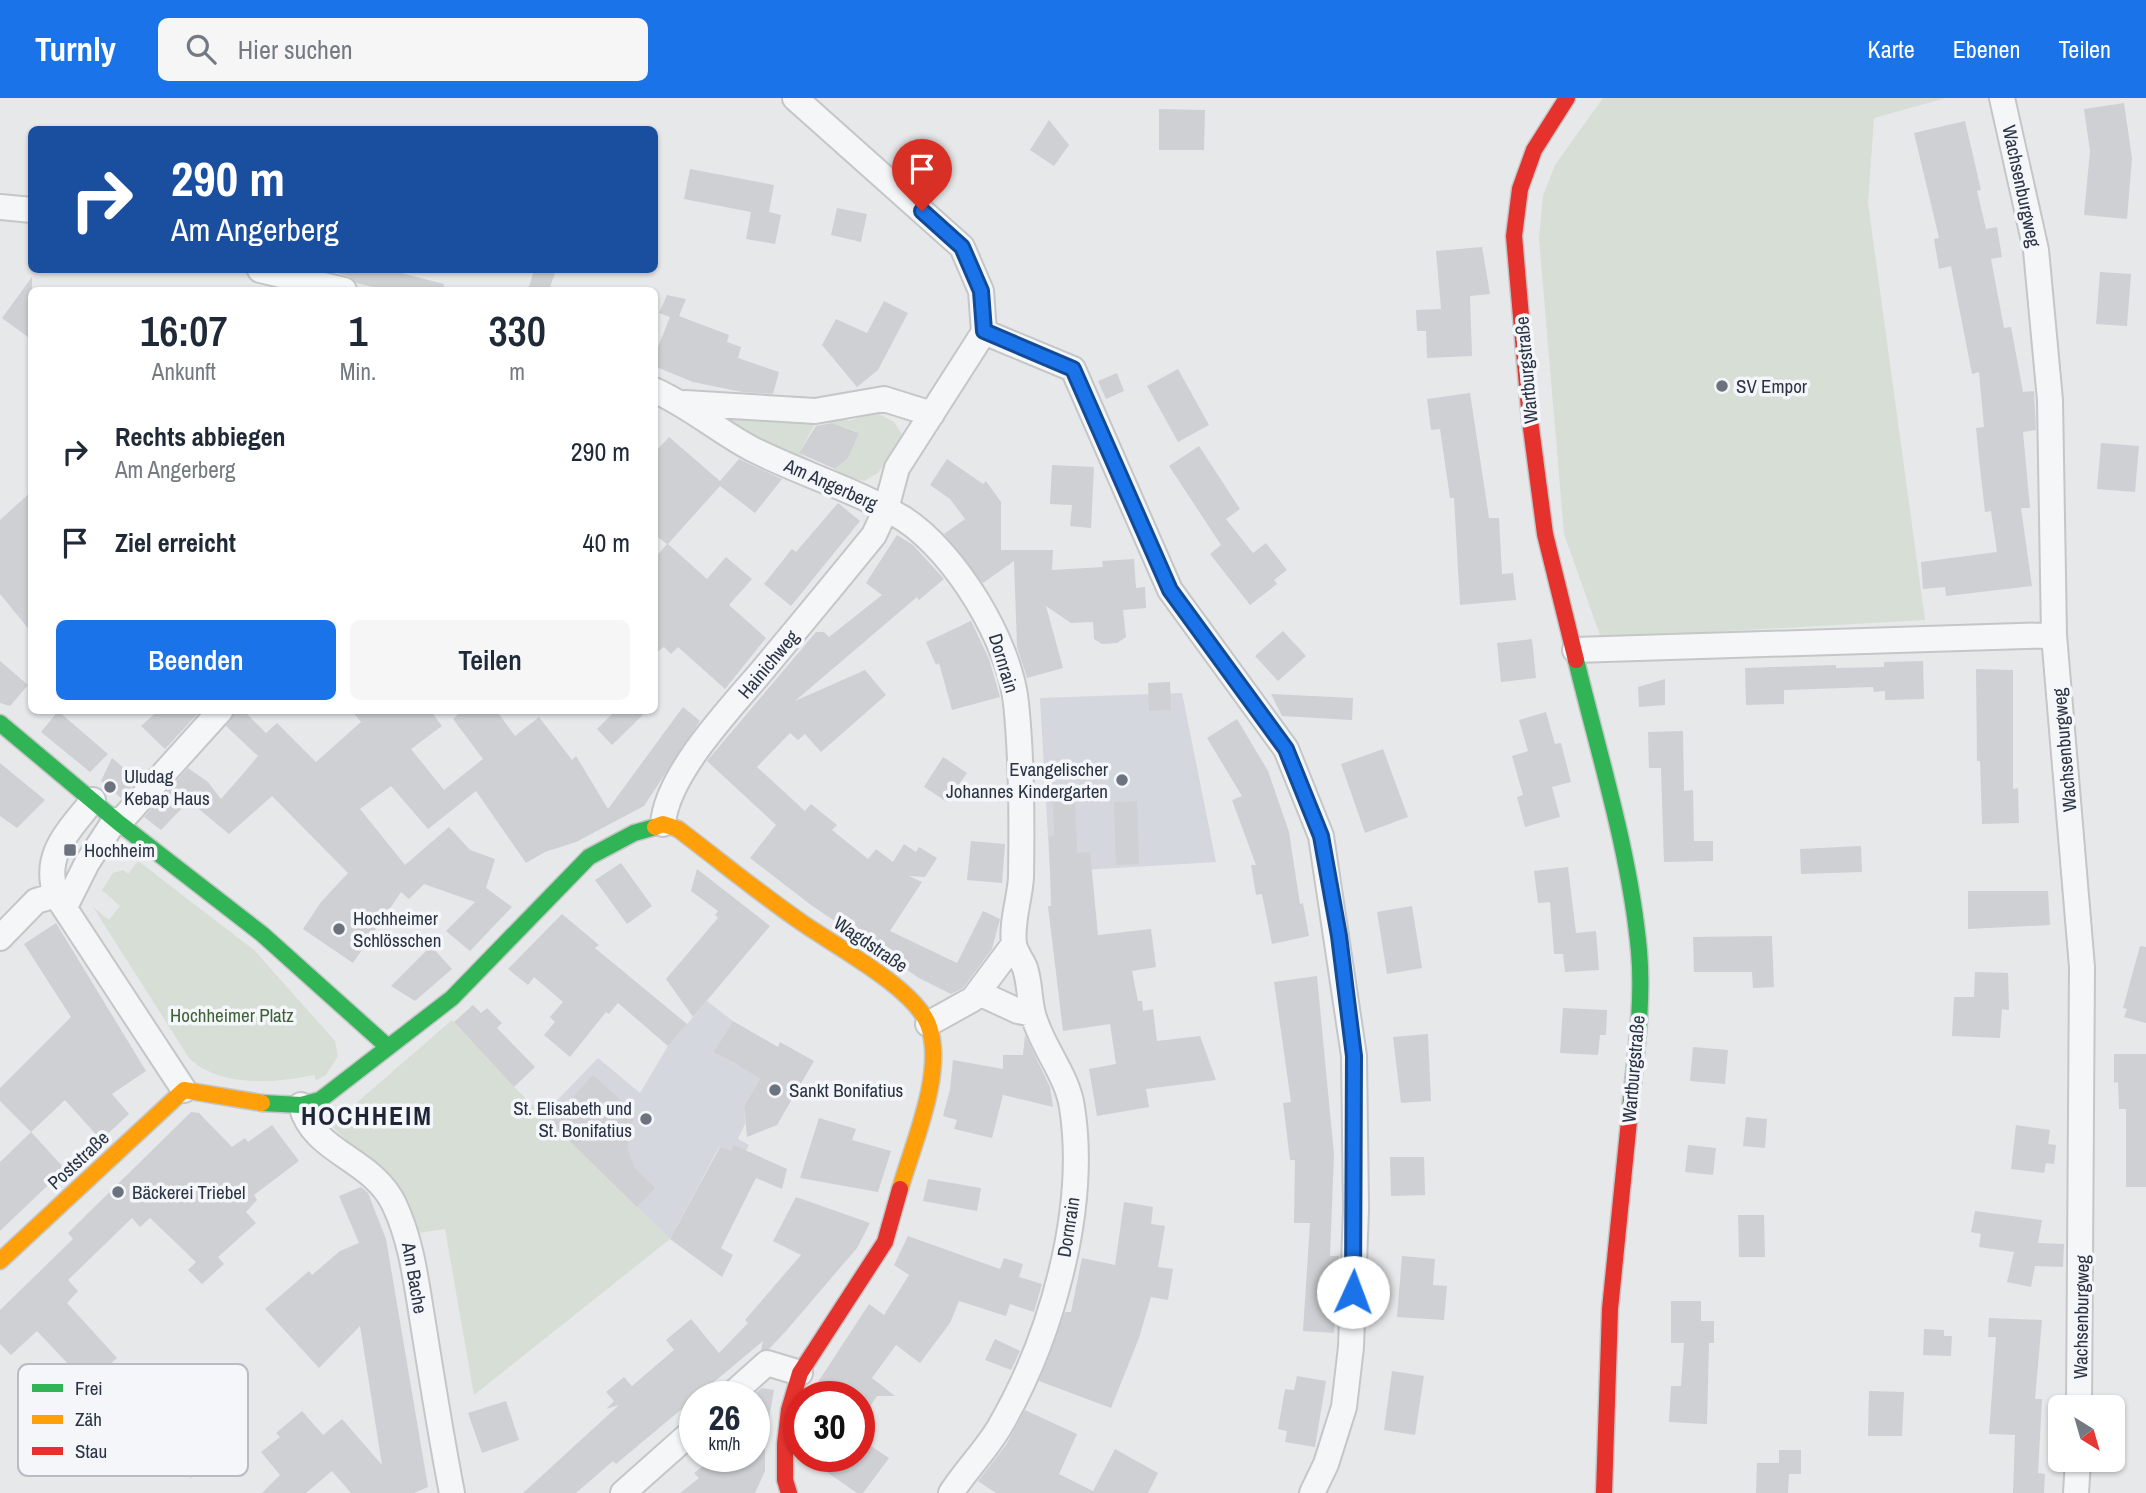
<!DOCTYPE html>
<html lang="de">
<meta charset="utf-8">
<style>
:root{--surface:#fff;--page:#f6f6f7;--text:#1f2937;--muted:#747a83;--accent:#1a73e8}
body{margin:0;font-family:"Archivo Narrow",sans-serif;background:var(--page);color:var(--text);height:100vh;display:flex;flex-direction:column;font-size:26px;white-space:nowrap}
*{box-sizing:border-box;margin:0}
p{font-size:23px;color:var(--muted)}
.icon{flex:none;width:38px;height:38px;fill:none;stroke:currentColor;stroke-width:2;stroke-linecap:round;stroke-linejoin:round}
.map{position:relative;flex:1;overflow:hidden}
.sheet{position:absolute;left:28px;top:189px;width:630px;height:427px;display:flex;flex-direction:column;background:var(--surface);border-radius:10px;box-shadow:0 2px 5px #0004}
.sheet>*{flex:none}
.banner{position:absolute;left:28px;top:28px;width:630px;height:147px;border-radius:10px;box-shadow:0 2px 5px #0004;background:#1a4fa0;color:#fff;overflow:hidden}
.needle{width:46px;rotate:143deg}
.buttons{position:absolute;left:2048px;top:1297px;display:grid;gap:14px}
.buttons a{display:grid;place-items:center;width:77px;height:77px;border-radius:10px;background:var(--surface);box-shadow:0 2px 5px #0004;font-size:35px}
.speed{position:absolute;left:679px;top:1283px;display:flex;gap:14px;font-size:35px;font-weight:700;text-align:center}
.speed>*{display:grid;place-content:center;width:91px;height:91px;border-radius:50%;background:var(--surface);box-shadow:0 2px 5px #0004;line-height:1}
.speed small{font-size:18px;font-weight:400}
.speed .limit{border:10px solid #d22;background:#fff;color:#111}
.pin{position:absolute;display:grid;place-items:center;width:60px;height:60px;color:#fff;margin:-72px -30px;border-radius:50% 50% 50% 0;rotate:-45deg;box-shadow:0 0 7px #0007}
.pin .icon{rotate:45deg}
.me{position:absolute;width:77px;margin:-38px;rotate:2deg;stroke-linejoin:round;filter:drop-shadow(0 0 5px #0008)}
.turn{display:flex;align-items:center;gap:24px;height:147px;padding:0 28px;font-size:32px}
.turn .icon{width:91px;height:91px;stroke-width:2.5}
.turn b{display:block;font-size:49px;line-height:60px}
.eta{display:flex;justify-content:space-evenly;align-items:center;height:119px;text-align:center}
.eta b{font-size:42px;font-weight:600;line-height:49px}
.button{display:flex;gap:14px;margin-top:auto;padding:14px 28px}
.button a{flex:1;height:80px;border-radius:10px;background:var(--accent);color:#fff;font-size:28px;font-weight:600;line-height:80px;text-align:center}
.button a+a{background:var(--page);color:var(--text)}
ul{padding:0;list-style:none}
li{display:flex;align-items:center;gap:21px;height:91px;padding:0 28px}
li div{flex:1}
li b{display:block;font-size:26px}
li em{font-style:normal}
header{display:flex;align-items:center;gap:42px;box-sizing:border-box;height:98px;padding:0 35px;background:var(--accent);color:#fff}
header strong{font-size:33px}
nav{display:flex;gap:38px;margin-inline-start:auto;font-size:24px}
.search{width:490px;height:63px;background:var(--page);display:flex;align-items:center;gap:18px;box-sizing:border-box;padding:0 24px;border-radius:10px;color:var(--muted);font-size:26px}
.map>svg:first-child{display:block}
</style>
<header>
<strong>Turnly</strong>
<div class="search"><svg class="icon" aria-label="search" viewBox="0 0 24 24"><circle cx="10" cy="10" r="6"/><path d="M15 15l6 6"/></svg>Hier suchen</div>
<nav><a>Karte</a><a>Ebenen</a><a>Teilen</a></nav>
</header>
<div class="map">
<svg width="2146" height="1395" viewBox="0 0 2146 1395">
<rect width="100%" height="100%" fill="#e6e8ea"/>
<!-- built -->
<path fill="#d4d7dd" d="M1182,595l34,169 -166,10 -10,-174z
M707,903l26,20 -18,31 21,13 26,9 -18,32 1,18 -7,15 11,6 -6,11 -24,-9 -49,92 -127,-124 55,-57 42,35 28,-47z"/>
<!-- green -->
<path fill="#d6ded6" d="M1603,0h343l-72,20 -6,85 57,417 -324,18 -37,-104 -25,-296 4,-42 12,-31z
M877,315l17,9 9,14 -25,37 -14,8 -33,-8 17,-15 10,-26 -26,-9 -16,-1 -17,31 20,13 -17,-2 -86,-50 86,7 44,-5 2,5z
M138,763l116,89 81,91 3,15 -12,19 -10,5 -2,-5c-38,8 -94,13 -125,-17l-96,-151 16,13 11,-14 -18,-16 11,-17 10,-3 5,4z
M452,922l62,67 156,152 -196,156 -29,-166 -27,4 -27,-56 -33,-25 -27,-27z"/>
<!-- building -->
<path fill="#ced0d3" d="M2124,5l8,55 -5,61 -43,-4 6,-64 -6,-42z
M1159,11l46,1 -1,40h-45z
M1049,22l20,25 -15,21 -24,-16z
M1965,23l16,69 -4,1 9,38 11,-2 5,30 -11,2 13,69 7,-1 12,65 11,-1 2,39 -13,2 7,76h-9l11,78 -86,10 -1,-9 -22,2 -2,-27 76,-10 -6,-41 -6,1 -6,-53 -3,-31 8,-1 -5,-55 -7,2 -21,-108 -12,3 -5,-30 5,-1 -25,-105z
M690,71l84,16 -5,27 12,3 -6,29 -29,-5 5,-27 -67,-13z
M837,110l30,6 -6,28 -30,-7z
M1482,149l8,47 -20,2 2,60 -45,2 -1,-27h-9l-1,-21 25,-1 -5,-58z
M334,172h55l55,14 -1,6h-56l-31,-7 -8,-7 -15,-4z
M534,172h22l-7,20h-21z
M2100,174l31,2 -4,52 -31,-2z
M32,179v63l-30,-22z
M667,197l19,4 -7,17 50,19 -2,7 14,5 -3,11 41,14 -6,22 -31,-2 -49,-10 -39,-16v-9l16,-40 -11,-4z
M884,203l24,12 -30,57 -21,17 -35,-42 14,-26 31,14z
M1178,271l31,56 -31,17 -31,-56z
M1117,275l7,18 -18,8 -8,-18z
M1470,295l19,125h10l3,56 11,-1 3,27 -56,5 -6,-107h-4l-10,-69 -9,1 -4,-31z
M832,325l27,10 -11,25 -13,11 -36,-16 17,-27z
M669,339l51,44 19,-22 43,20 -27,34 -35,-27 -52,58 39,35 19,-22 26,22 -23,26 37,33 -41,51 -47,-42 -7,7 -7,-7 -10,7v-95l13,-15 -13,-10v-81z
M2101,345l38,3 -4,46 -38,-3z
M1199,348l41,63 -14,10 27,34 13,-10 21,27 -13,10 3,4 -27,21 -40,-51 11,-9 -52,-79z
M947,361l36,25 3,-3 15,21v48h52l-1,20 51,-3 -1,-6 32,-2 2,29 9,-1 1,21 -23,2 3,27 -9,6 -15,1 -8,-5 -1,-17 -22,1 -25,-17 17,62 -36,10 -10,-31 -3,-86 -31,22 -39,-49 21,-15 -15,-20 -20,-14z
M1052,367l42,2 -3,61 -21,-2 2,-21 -22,-1z
M32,393v142l-32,-39v-74z
M838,405l22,18 -69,85 -27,-22 28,-35 4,3z
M897,437l16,10 31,34 -25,21 -2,-3 -122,104 70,-31 21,25 -65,57 -16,-18 -7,6 -8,-7 -33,34 48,44 6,-7 26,21 -5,5 36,29 8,-10 17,13 11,-18 12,8 3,-5 18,11 -12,19 -16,-1 13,6 -32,49 67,32 26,-52 17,8 -8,30 -29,39 -12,6 -32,-16 -108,-73 -61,-47 26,-33 -69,-64 109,-129h8l5,5 53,-42 -16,-12z
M971,523l18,38 11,38 -48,13 -13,-47 -3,2 -10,-23z
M1283,533l23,25 -28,25 -23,-25z
M1532,541l4,39 -35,4 -4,-39z
M0,563l28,24 -18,21 -10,-3z
M1923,563l1,38 -39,1v-9l-11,1 -1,-5 -89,3v14l-38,1 -1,-37 91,-3v3l48,-1v-5z
M1976,571l37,1v119l5,-1 1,35 -37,1 -2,-63h-3z
M1665,581v26l-26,2 -1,-20z
M1170,584l1,28 -22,1 -1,-28z
M1271,596l82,4 -1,22 -70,-4z
M683,609l17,14 -56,85 -68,36 -31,10 -19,11 -50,-72 -48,38 -37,-43 -31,23 45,56 44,-38 21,23 25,9 -9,29 26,19 -42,44 -24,-20 29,-29 -51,-18 -15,15 -8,-7 -48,71 -50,-34 18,-27 27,-29 -76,-77 -43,38 -40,-33 -28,29 -17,-13 44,-49 20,14 13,17 21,-24 16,-19 -32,-30 9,-16h8l23,23 11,-10 39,39 45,-40 -10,-12h79l12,16 -31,23 33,41 39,-31 -30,-40 10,-9h33l19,26 24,-19 33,43 4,-4 32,53z
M159,612h42l-36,39 -24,-23z
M616,612h32l-36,35 -15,-16z
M58,613l50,43 -18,18 -49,-40z
M1546,614l9,32 6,-1 10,39 -19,5 8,30 -35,10 -8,-30 6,-2 -11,-39 16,-5 -9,-31z
M1237,621l31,52 21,61 11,72 3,-1 6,33 -37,8 -10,-50 -6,1 -5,-30h5l-24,-65 10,-4 -35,-58z
M1683,633l1,60 9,-1 1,51h19v20l-49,1 -3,-94h-12l-1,-36z
M1383,651l25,68 -43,16 -24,-69z
M943,659l24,16 -20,29 -23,-15z
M112,660l26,22 -17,18 -20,-17z
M0,665l45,37 -28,28 -17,-12z
M1137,703l2,63 -23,1 -2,-63z
M1053,704h22l2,51 13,-1 8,83 53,-6 5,38 -24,4 6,30h4l1,10 10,-2 4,32 43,-5 16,44 -70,9 3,18 -52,9 -8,-47 27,-5 -6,-40 -47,7 -15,-125h3l-2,-70h5z
M971,743l34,3 -3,39 -35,-3z
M1861,748l1,26 -61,2 -1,-25z
M621,765l31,43 -25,18 -32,-44z
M1568,769l8,66 20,-2 3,39 -34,2 -2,-18h-9l-4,-52 -12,1 -4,-32z
M697,771l73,57 -77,91 -27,-38 52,-61 -3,-3 3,-4 -27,-20z
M1968,793h80l2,34 -82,4z
M1412,808l10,62 -35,6 -10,-62z
M562,816l37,31 -4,3 92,76 -19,22 -50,-43 -9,11 -3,-2 -36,45 -26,-22 11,-13 -5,-5 13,-15 -29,-25 -6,8 -20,-16z
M56,825l90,148 -34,23 17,20 -28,26 -36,-40 -34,32 -31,-31v-13l71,-71 -47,-73z
M1772,838l2,51 -21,1 -1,-16h-58l-1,-35z
M431,848l21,23 -37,32 -24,-15z
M2140,848l6,1v76l-22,-6 3,-8 -4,-1z
M1975,874l33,1 1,37 -7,-1 -2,29 -48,-2 2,-39h20z
M1317,878l17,179 -4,101h9l-5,77 -31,-2 7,-108h-16l1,-63h-5l-7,-57 8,-1 -17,-120z
M473,907l8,8 6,-5 15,15 -5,5 38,39 -21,20 -60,-65z
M1563,910l44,2 -1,25h-6l-2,20 -38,-2z
M733,923l45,26 2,-5 34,19 -37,64 -30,12 -3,-31 16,-28 -46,-26z
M1428,936l3,67 -30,2 -8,-66z
M1025,937l25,52 3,20 -50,-12 -11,43 -38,-9 3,-9 -14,-4 7,-27 3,-29 50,9v-14h20z
M1693,949l35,3 -3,34 -35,-3z
M2114,956h32v133h-20v-78h-7l-1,-27 -4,1z
M593,977l43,39 -8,17v19l7,18 20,20 -18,19 -87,-85z
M191,1014l8,1 33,34 13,-9 3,4 24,-17 27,36 -45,34 3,5 -11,12 10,11 -38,34 6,7 -22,20 -14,-14 8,-8 -46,-44 -10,9 -8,-9 -64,62 10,11 -11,12 50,55 -8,7 63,57 9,-10 39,36 -29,30 -105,-95 -49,-52 -26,24 -11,-11v-34l73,-71 -5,-6z
M1746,1019l21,2 -2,29 -22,-2z
M819,1020l37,11 -4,11 39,11 -13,41 -78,-14z
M2016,1027l34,5 -2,14 8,1 -2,19 -8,-1 -2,10 -33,-4z
M31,1034l34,37 -65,62v-69z
M734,1047l53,24 -5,20 -26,-11 -35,70 12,7 -11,22 -52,-38 50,-92 11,4z
M1688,1047l28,3 -3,27 -28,-3z
M1390,1059h34l1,38 -34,1z
M928,1081l53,9 -4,23 -54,-10z
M361,1089l7,6 18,46 42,248 -14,6h-63l-19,-22 -26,22h-44l18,-18 -19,-23 19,-15 -4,-4 26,-22 21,24 19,-16 40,46 -22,-139 -41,42 -54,-59 44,-38 3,4 28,-24 19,-8 -20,-47z
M796,1099l74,26 -13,25 -71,83 -17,18 -8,1 2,-9 -147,123 -3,-3 -37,32h-53l96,-88 -13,4 8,-8 -8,-9 18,-15 8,9 42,-36 -8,-10 25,-21 28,34 29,-30 -3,-3 56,-65 -28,-14z
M1124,1104l29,5 -2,17 14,2 -7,41 15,2 -5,31 -17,-3 -12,41 -28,70 -72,-27 26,-69h6l11,-54 33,7z
M1975,1113l67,9 -4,23 26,1 -1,23 -28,-1 -4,21 -24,-5 7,-30 -35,-5 2,-13 -10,-2z
M1738,1117h26l1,42h-26z
M908,1138l92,33 4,-11 19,6 -4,13 23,7 -8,28 -24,-8 -4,12 -47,-15 -9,22 -30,40 -24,-18 -24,33 23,18h-18l-18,27v-27h-45l4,-14 51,-78 15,11 25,-40 -15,-10z
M1402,1158l33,3 -2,26 14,1 -3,34 -47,-3z
M1671,1203h30v20h13v22h-5l-2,81 -38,-2 2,-36h10l3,-43h-13z
M1989,1220l53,2 -7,79h7l-4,74 7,1 -1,19h-31l2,-58 -26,-1 7,-97h-8z
M1924,1231l20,1v6h8l-1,20 -28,-1z
M995,1241l25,12 -9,19 -26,-10z
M1392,1273l32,5 -9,59 -31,-5z
M1297,1278l29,5 -11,66 -30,-5 2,-11 -9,-2 7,-40 9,1z
M762,1290l12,2 -9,52v29l-10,22h-75l19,-15 -5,-5 22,-17h38v-62z
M1869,1293l35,1 -2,44h-34z
M506,1303l13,39 -37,13 -14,-40z
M1025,1312l52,24 -18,40 34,17 22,-42 43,24 -10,20h-152l-18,-12 28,-36z
M859,1340l30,20 -26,35h-6l-52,-36 54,-1z
M1779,1352h22v24h-12l-1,19h-32l1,-30h22z"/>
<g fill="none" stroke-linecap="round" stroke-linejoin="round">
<!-- street casing -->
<g stroke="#c4c6c8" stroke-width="28">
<path id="street" d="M2002,0l34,152 14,150 4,235 28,332 -3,440
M0,109l32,3
M260,172l84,20
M984,234l89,37 97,221 116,159 35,87 33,220 2,153 -5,138 -7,60 -18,57 -14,29
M654,292c36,16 64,41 98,59 49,25 105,41 152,70 51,33 106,123 112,184 6,57 6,117 5,174 -1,21 -10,46 -7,67 1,8 8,16 11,24 5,15 4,31 8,46 8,32 34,60 39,93 16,103 -21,232 -73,321 -14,23 -33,42 -48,65
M685,305l130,8 69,-12 48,15
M1575,552l479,-15
M93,702c-24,31 -51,54 -37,95l128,195
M119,725l102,-113
M663,726c4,-53 74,-122 108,-164 35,-42 69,-83 103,-125l12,-26 11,-41 87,-136 -3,-41 -19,-44 -167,-149
M65,809l22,-44 28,-43
M0,840l36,-37 20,-6
M979,895l39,18 15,3
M928,926l45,-25 41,-55
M301,1007c12,48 71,53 93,99 18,38 22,78 29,119 9,57 18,114 29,170
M730,1298l37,-33 33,10
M623,1395l72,-64
M2076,1395l2,-33"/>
</g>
<!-- fast casing -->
<g stroke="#c4c6c8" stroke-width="19">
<path id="fast" d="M1576,562c23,95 54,193 63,291 5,56 -5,114 -10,170
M0,625l119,100 143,111 126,113
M262,1005l39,2 19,-5 132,-102 137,-141 45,-24 21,-6"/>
</g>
<!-- slow casing -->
<g stroke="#c4c6c8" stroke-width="19">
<path id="slow" d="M655,729l8,-3 15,5c41,31 81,64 123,93 34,24 112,65 127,102 18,46 -15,120 -28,165
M0,1163l184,-171 78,13"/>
</g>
<!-- jam casing -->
<g stroke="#c4c6c8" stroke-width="19">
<path id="jam" d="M1567,0l-33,52 -14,39 -6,47 16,184 15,114 31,126
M789,1395l-4,-13v-36l4,-34 11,-37 85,-131 15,-53
M1604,1395l6,-184 19,-188"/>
</g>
<!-- street -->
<use href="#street" stroke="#f5f6f7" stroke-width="24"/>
<!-- fast -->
<use href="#fast" stroke="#30b455" stroke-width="16"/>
<!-- slow -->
<use href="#slow" stroke="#ff9f0a" stroke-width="16"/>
<!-- jam -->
<use href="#jam" stroke="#e5322d" stroke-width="16"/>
</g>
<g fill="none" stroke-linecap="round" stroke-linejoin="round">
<!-- route casing -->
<g stroke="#114b97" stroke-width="18">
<path id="route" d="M922,113l40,36 19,44 3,40 89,38 97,221 116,159 35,87 18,100 15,120 -1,236"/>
</g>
<!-- route -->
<use href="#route" stroke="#1a73e8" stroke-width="12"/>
</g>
<!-- markers -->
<g fill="#6c737f" stroke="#f4f6f9" stroke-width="2.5">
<circle cx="1722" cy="288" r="7"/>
<circle cx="1122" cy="682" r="7"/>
<circle cx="110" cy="689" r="7"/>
<rect x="63" y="745" width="14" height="14" rx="3.5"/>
<circle cx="339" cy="831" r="7"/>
<circle cx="775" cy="992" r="7"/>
<circle cx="646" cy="1021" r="7"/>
<circle cx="118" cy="1094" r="7"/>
</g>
<g text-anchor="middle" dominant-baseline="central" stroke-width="7" stroke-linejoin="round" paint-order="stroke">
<!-- street labels -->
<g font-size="19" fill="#2b3445" stroke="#f4f6f9">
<text transform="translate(2022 88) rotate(78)">Wachsenburgweg</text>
<text transform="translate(1526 272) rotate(-95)">Wartburgstraße</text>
<text transform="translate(831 386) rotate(24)">Am Angerberg</text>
<text transform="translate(1004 565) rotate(73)">Dornrain</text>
<text transform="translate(768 566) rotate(-50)">Hainichweg</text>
<text transform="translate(2064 652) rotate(-95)">Wachsenburgweg</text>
<text transform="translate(871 846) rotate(34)">Wagdstraße</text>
<text transform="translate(1633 971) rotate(-85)">Wartburgstraße</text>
<text transform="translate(78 1062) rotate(-43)">Poststraße</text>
<text transform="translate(1068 1129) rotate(-81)">Dornrain</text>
<text transform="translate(415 1180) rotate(80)">Am Bache</text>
<text transform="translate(2081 1219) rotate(-89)">Wachsenburgweg</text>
</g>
<!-- poi labels -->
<g font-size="19" fill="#2b3445" stroke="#f4f6f9" text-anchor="start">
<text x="1736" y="288">SV Empor</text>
<text x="1108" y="671" text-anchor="end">Evangelischer<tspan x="1108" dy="22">Johannes Kindergarten</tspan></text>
<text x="124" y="678">Uludag<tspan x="124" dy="22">Kebap Haus</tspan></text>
<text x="84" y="752">Hochheim</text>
<text x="353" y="820">Hochheimer<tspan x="353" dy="22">Schlösschen</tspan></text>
<text x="789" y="992">Sankt Bonifatius</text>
<text x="632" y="1010" text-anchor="end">St. Elisabeth und<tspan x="632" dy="22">St. Bonifatius</tspan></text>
<text x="132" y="1094">Bäckerei Triebel</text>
</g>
<!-- park labels -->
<g font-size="19" fill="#3f6138" stroke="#f4f6f9">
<text x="232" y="917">Hochheimer Platz</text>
</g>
<!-- district labels -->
<g font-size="26" font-weight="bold" letter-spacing="2" fill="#1d2536" stroke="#f4f6f9">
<text x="367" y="1017">HOCHHEIM</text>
</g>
</g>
<!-- legend -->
<rect x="18" y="1266" width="230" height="112" rx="10" fill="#f4f6f9" stroke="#b8bcc3" stroke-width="2"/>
<rect x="32" y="1286" width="31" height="8" fill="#30b455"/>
<rect x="32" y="1317" width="31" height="9" fill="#ff9f0a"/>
<rect x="32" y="1349" width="31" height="8" fill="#e5322d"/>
<g font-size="19" fill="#2b3445">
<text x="75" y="1297">Frei</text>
<text x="75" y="1328">Zäh</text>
<text x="75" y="1360">Stau</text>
</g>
</svg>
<div class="buttons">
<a><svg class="needle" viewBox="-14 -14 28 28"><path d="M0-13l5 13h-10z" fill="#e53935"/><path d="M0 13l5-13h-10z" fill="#747a83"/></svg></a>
</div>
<div class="speed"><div>26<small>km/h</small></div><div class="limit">30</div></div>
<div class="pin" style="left:922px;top:113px;background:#d93025"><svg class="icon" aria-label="arrive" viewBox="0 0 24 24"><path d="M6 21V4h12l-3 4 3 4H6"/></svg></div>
<svg class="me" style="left:1353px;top:1194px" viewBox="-20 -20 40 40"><circle r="19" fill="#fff"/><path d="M0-13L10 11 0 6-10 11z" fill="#1a73e8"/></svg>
<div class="banner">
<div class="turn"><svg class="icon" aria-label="right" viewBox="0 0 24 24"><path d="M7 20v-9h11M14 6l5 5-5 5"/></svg><div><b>290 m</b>Am Angerberg</div></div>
</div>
<section class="sheet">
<div class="eta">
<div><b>16:07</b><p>Ankunft</p></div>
<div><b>1</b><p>Min.</p></div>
<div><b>330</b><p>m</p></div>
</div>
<ul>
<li><svg class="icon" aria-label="right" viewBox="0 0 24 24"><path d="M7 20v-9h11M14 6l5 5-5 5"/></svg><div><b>Rechts abbiegen</b><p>Am Angerberg</p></div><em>290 m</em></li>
<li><svg class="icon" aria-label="arrive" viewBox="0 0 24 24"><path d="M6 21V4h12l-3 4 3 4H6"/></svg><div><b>Ziel erreicht</b></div><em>40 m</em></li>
</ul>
<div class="button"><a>Beenden</a><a>Teilen</a></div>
</section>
</div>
